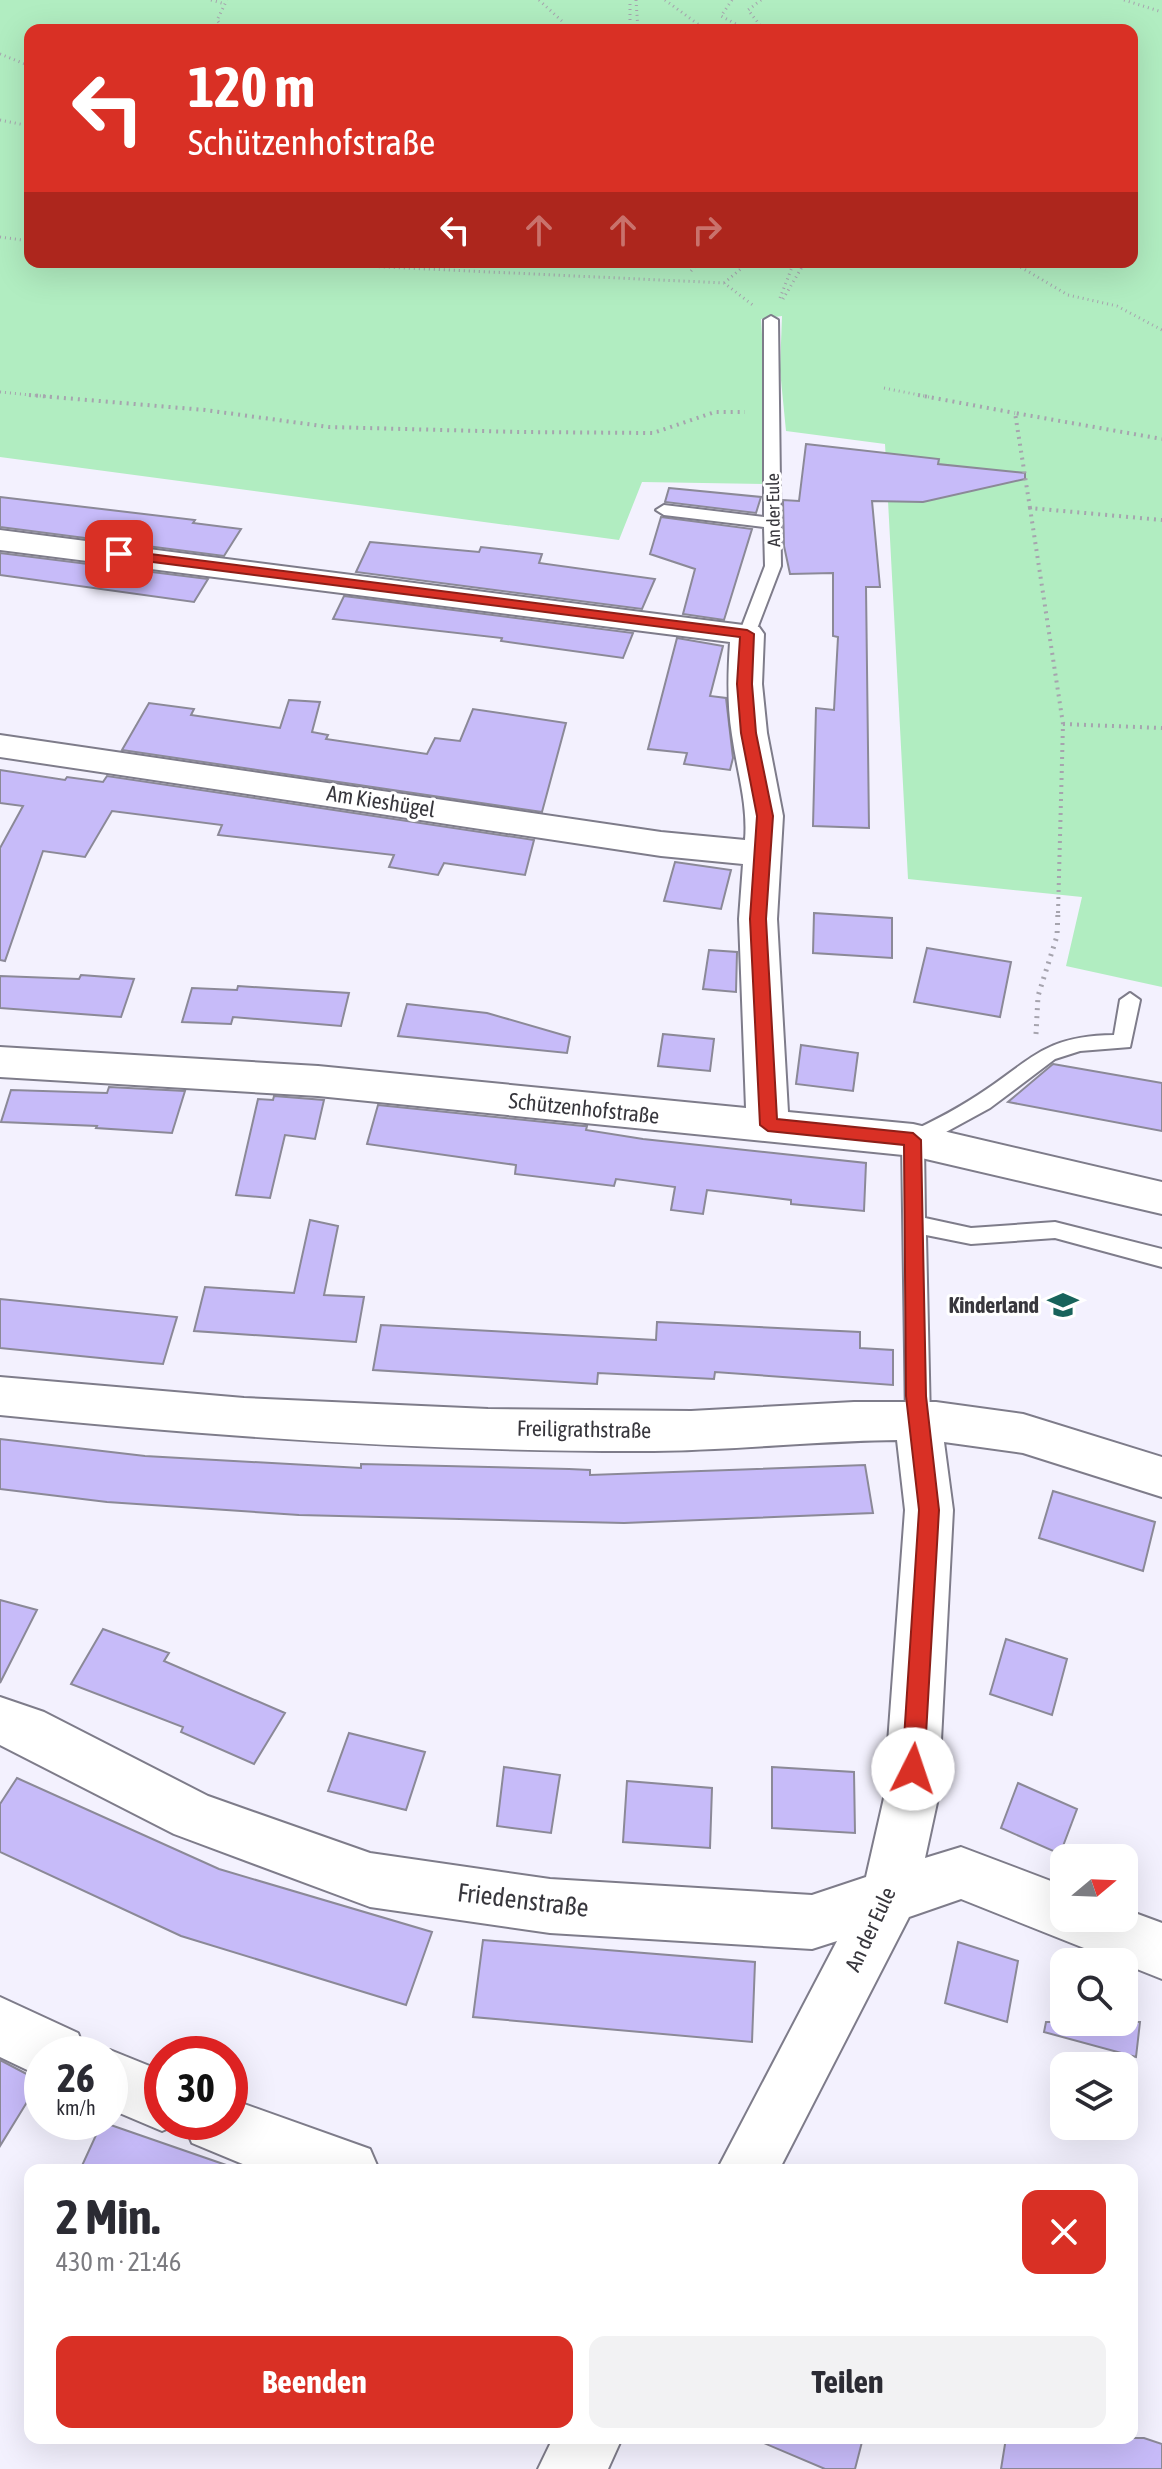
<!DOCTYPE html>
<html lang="de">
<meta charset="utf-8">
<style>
:root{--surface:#fff;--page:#f2f2f3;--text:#2b2b33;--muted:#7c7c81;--accent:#d93025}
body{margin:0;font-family:"Asap Condensed",sans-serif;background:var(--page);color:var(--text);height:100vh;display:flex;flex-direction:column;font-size:30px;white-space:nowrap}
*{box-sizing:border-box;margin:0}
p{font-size:26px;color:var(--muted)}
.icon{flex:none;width:44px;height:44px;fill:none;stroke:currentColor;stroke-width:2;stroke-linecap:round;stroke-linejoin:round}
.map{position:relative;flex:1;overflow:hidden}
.side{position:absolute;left:24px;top:2164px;width:1114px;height:280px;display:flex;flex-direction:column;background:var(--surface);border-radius:16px;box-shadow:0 8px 32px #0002}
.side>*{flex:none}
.guide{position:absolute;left:24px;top:24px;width:1114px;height:244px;border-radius:16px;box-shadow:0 8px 32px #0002;background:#d93025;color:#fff;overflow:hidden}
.needle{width:52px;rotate:71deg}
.controls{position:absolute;left:1050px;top:1844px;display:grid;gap:16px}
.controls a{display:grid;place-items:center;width:88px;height:88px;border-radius:16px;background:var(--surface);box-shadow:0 8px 32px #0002;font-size:40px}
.speed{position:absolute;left:24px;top:2036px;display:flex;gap:16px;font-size:40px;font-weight:700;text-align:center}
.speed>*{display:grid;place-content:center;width:104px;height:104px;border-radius:50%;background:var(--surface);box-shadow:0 8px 32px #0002;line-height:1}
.speed small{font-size:20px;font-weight:400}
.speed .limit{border:12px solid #d22;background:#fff;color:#111}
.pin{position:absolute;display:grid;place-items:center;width:68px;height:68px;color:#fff;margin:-34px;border-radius:16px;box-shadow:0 4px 12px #0006}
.me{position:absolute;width:88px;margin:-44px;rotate:4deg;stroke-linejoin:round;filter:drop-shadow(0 0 6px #0008)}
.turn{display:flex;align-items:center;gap:28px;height:168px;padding:0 32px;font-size:36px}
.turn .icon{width:104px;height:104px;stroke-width:2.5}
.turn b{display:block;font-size:56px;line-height:68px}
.lanes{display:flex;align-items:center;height:76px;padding:0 32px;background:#0003;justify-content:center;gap:40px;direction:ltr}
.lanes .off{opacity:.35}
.round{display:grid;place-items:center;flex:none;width:84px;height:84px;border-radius:16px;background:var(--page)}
.head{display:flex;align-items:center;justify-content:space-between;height:136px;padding:0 32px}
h1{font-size:48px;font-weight:700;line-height:60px}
.cta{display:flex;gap:16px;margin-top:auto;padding:16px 32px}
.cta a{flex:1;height:92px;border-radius:16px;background:var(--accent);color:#fff;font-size:32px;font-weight:700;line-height:92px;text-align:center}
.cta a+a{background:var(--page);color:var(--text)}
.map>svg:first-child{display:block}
</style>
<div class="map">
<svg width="1162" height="2469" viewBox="0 0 1162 2469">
<rect width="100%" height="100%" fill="#f3f1fe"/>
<!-- green -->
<path fill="#b1edc1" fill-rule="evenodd" d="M0,0h1162v987l-96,-21 16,-69 -174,-18 -23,-435 -99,-13 -6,-61 2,-54 -21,3 7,110 -4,55 -122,-2 -23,58 -619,-83zM30,30h1102v232h-1102z"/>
<!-- building -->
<path fill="#c7bbf9" stroke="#8b8997" stroke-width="2" d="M806,444l133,15 -1,5 87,9v6l-102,23 -51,-1 8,86h-14l3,241 -56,-2 3,-118 18,2 4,-73 -5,-1v-63l-43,1 -6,-28 -1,-46 16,1z
M669,488l92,9 -5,16 -91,-11z
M0,497l195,23 -2,3 48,6 -17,27 -224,-29z
M661,517l91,12 -28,91 -41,-6 12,-45 -45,-15z
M370,542l109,10 2,-5 61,7 -3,9 116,16 -13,30 -286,-37z
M0,553l208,26 -14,23 -194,-27z
M344,596l289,37 -10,25 -122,-17 1,-3 -169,-19z
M677,638l46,8 -13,50 16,2 7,60 -3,12 -46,-6 3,-11 -39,-4z
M289,700l31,2 -8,30 16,3 -2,4 101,15 8,-16 25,3 13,-32 93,14 -24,89 -420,-62 27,-47 45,6 -3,6 89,13z
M0,770l65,10 2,-3 36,5 4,-6 427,64 -9,35 -81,-12 -6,12 -49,-8 5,-12 -176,-20 4,-10 -110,-14 -27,46 -42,-6 -38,110 -5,-1v-112l23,-42 -23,-3z
M675,862l56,8 -10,39 -57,-8z
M814,913l78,5v40l-79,-5z
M927,948l84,14 -11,55 -86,-15z
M709,950l28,2 -1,40 -33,-3z
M81,975l53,4 -13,38 -121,-9v-32l79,3z
M238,986l111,7 -8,33 -108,-9 -2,7 -49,-2 10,-34 45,2z
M407,1004l80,9 83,24 -3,16 -169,-17z
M663,1034l51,5 -4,32 -52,-5z
M801,1045l57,8 -5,38 -57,-7z
M1053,1064l109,19v48l-154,-29z
M109,1087l76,4 -13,42 -76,-5 1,-2 -96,-4 10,-32 96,3z
M274,1096l50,4 -9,39 -30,-4 -15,63 -34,-3 22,-96 15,1z
M378,1105l205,21h4l-1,4 57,9 223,24 -2,48 -73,-7v-4l-84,-10 -4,24 -32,-4 4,-23 -59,-8 -2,7 -99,-12 1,-9 -149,-21z
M310,1220l28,6 -14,69 40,2 -8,45 -162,-11 11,-44 89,6z
M0,1299l177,18 -14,47 -23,-2 -140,-14z
M657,1322l203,10v16l33,2v35l-178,-13 -1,7 -116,-6 -1,11 -224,-14 8,-45 275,15z
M0,1439l145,17 216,12v-4l208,5 21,1v5l275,-10 8,48 -249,10 -325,-8 -192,-13 -107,-13z
M1053,1491l102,31 -12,49 -104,-33z
M0,1600l37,10 -37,73z
M103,1629l66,24 -5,8 121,52 -31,51 -73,-32 2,-5 -112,-43z
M1006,1639l61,20 -15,56 -62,-21z
M349,1733l76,19 -19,58 -78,-19z
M504,1767l56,8 -9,58 -54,-7z
M772,1767l82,5 1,61 -83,-5z
M17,1778l202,91 213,63 -26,73 -225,-69 -181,-84v-48z
M627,1781l85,7 -2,60 -87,-6z
M1018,1783l59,26 -17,45 -59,-26z
M483,1940l272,22 -3,80 -279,-25z
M958,1942l60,19 -11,61 -62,-19z
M1046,2022h94l-4,35 -92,-25z
M0,2060l40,21 -40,65z
M102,2122l127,44 -1,4h-148z
M752,2438h111l-8,31h-30z
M1006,2438h138l18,6v25h-161z"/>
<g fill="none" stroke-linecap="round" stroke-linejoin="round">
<!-- lane casing -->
<g stroke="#7e7c8a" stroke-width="4">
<path id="lane" d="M771,316l7,4 3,246 -26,68 -8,5 -8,-5 26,-68 -1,-39 -100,-12 -8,-5 8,-5 100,12v-197z
M1130,993l10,7 -10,47 -50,4 -25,8 -65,49 -66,36 1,74 46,10 84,-6 107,27v18l-107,-29 -84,6 -45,-9 4,186 -4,7 -8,3 -8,-3 -4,-7 -4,-281 4,-6c28,-13 55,-27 81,-45 49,-34 62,-53 127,-54l6,-35z"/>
</g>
<!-- street casing -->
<g stroke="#7e7c8a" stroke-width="4">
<path id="street" d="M0,530l759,97 5,7 -2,50 5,49 16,83 -6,103 11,193 125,12 249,58v32l-249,-58 -595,-60 -318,-19v-30l318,19 428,42 -7,-189 4,-55 -82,-8 -661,-99v-22l661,97 84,8c3,-36 -8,-69 -13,-105 -5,-31 -4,-62 -2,-93l-730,-92z
M0,1377l244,21 244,11 203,2 163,-9h82l87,12 139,43v40l-139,-44 -79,-11 9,68 -15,288 -13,60 36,-11 103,39v32h60v-9l38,14v56l-201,-80 -52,18 -130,253h-62l120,-229 -25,8 -262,-16 -180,-26 -196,-73 -174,-89v-48l44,15 164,84 162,57 180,26 262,16 54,-18 18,-79 21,-288 -8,-70c-81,1 -162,10 -243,11 -218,1 -437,-14 -654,-36z
M0,1997l78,36 8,21h-44v23l-42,-20z
M110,2050l52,21v51h21l-21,9 -52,-22v-55h-11z
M230,2099l140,50 9,21h-122l-65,-27 -9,-21h47z
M553,2438h69l-14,31h-70z"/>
</g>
<!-- path-far2 -->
<path stroke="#a6a4ae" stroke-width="3" stroke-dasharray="1 4" stroke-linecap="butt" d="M211,0l14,4
M539,0l24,22 2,8
M636,0l2,30
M665,0l41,30
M732,0l-11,16 26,14
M761,0l-13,10 16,20
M1124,0l38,12
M225,30l-8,-10 10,-20
M622,30l8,-4v-26
M0,54l30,12
M0,120l30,6
M0,237l30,4
M279,262l445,21 30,23
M1012,262l56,33 49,11 45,24
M691,271l8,-9
M724,283l25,-21
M780,298l14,-36
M783,299l22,-37
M884,388l45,9
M0,392l52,5"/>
<!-- path-far1 -->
<path stroke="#a6a4ae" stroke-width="4" stroke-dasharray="2 5" stroke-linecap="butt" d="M29,395l176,15 124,17 189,5 135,1 62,-21h30
M918,395l97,18
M1030,508l-15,-95 147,26
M1063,724l99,4
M1058,913l5,-189 -33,-216 132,12"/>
<!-- path -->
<path stroke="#a6a4ae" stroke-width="5" stroke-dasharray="2 6" stroke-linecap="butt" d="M1036,1034l2,-38 19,-60 1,-25"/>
<!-- lane -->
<use href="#lane" fill="#fff" fill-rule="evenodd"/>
<!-- street -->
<use href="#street" fill="#fff" fill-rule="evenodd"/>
</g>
<!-- route -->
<path fill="#d93025" stroke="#8d1f18" stroke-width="2" d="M119,550l628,80 7,4 -2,50 4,49 17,83 -7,103 11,200 136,14 8,7 5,256 13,114 -15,259 -4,7 -7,3 -8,-3 -3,-7 17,-259 -13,-114 -2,-251 -136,-14 -8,-6 -10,-206 7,-103 -16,-83 -4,-49 3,-47 -626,-80 -1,-3z"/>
<!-- icons -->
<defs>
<g id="school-bare" transform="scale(2.4)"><path d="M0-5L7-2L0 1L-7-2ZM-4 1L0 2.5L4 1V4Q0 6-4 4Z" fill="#18635b" stroke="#fff" stroke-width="2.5" paint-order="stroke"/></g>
</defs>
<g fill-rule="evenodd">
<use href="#school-bare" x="1063" y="1305"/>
</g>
<g text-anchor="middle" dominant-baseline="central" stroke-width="6" stroke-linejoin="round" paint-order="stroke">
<!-- far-street labels -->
<g font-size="18" fill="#38373d" stroke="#fff">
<text transform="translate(773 510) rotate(-91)">An der Eule</text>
</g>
<!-- street labels -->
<g font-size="22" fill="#38373d" stroke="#fff">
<text transform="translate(381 801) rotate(9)">Am Kieshügel</text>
<text transform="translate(584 1108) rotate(6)">Schützenhofstraße</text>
<text transform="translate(584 1429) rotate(1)">Freiligrathstraße</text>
<text transform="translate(870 1929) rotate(-65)">An der Eule</text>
</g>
<!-- poi labels -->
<g font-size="22" font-weight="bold" fill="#38373d" stroke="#fff" text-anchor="end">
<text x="1039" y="1305">Kinderland</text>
</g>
<!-- near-street labels -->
<g font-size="26" fill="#38373d" stroke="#fff">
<text transform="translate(523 1900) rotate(7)">Friedenstraße</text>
</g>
</g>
</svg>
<div class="controls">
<a><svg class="needle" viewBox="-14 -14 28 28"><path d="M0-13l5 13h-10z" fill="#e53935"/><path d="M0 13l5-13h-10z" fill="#7c7c81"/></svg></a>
<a><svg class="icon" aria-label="search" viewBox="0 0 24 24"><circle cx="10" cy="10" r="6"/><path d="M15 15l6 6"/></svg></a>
<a><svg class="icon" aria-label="layers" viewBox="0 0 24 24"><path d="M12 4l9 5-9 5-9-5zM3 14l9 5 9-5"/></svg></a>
</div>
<div class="speed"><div>26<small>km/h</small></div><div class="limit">30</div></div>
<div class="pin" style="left:119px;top:554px;background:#d93025"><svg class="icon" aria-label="arrive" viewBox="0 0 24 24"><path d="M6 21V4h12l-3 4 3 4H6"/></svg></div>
<svg class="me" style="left:913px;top:1769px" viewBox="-20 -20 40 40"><circle r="19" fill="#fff"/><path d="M0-13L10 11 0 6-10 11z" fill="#d93025"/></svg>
<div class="guide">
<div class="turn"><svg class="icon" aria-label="left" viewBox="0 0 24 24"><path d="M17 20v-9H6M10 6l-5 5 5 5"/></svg><div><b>120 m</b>Schützenhofstraße</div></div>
<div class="lanes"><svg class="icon" aria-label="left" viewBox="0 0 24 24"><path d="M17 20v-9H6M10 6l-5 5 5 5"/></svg><svg class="icon off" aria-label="ahead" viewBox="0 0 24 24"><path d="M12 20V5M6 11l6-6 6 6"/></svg><svg class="icon off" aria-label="ahead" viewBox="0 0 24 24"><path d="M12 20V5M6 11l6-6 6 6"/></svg><svg class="icon off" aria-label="right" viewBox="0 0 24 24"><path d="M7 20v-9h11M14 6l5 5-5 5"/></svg></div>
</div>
<section class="side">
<div class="head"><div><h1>2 Min.</h1><p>430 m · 21:46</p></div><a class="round" style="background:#d93025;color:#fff"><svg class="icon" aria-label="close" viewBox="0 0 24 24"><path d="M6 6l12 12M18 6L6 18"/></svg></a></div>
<div class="cta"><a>Beenden</a><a>Teilen</a></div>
</section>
</div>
